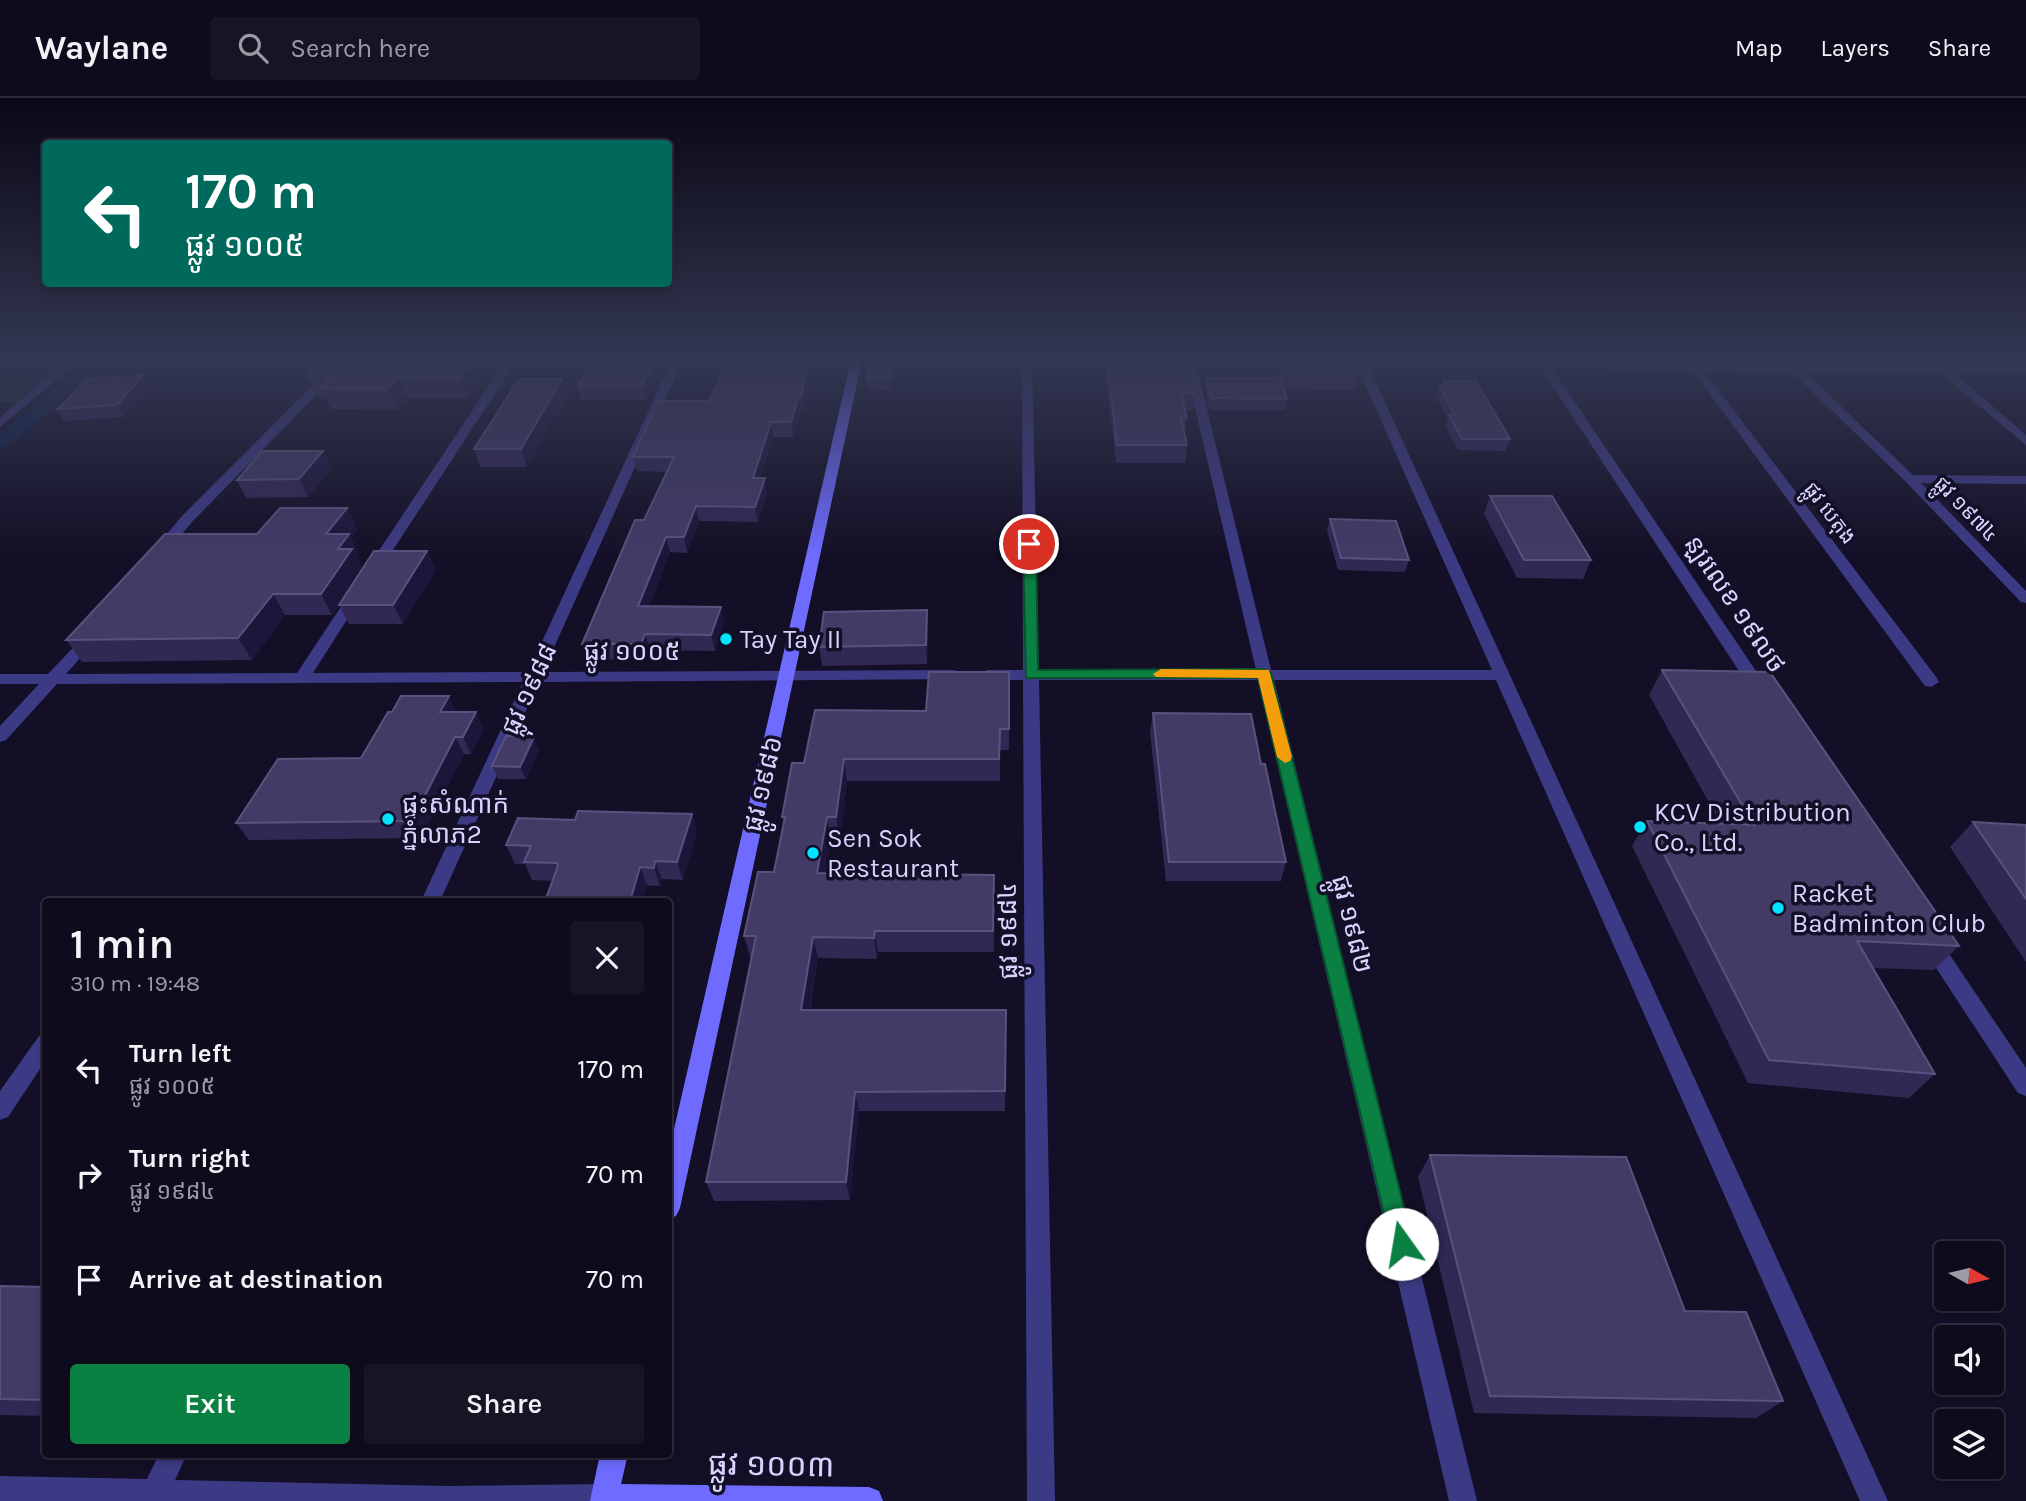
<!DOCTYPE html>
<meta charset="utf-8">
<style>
:root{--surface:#0e0b1c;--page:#171425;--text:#f1f3f6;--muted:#9b9ba3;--line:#2e2b3b;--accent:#0b8043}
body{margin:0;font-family:Karla,"Noto Sans Khmer",sans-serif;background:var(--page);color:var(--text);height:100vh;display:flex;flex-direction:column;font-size:26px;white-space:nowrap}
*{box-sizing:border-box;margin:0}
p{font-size:23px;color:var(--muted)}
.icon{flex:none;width:38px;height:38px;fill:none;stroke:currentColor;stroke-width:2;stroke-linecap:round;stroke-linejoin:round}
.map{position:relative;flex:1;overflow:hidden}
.panel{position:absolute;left:42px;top:800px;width:630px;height:560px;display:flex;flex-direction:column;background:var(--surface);border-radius:7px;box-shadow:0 4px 10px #0003,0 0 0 2px var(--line)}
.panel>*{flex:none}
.top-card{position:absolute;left:42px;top:42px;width:630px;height:147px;border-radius:7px;box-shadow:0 4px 10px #0003,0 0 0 2px var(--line);background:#00695c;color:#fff;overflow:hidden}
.needle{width:46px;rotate:98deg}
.buttons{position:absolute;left:1934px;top:1143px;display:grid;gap:14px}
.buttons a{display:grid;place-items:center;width:70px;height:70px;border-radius:7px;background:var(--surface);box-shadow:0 4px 10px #0003,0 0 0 2px var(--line);font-size:35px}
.pin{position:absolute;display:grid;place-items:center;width:60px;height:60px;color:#fff;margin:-30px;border:4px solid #fff;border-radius:50%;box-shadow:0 2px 7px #0007}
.me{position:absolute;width:77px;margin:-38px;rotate:347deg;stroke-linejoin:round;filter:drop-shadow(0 0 5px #0008)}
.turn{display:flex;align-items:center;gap:24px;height:147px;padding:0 28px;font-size:32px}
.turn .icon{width:91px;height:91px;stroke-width:2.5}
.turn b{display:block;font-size:49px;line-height:60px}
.round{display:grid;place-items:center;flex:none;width:74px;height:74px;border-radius:7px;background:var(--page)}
.summary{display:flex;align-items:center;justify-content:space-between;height:119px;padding:0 28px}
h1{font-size:42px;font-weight:600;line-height:52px}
.primary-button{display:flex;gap:14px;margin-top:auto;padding:14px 28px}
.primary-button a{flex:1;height:80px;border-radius:7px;background:var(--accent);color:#fff;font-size:28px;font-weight:600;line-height:80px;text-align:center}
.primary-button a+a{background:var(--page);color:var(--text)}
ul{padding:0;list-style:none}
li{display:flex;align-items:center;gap:21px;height:105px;padding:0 28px}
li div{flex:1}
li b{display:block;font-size:26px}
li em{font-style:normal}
header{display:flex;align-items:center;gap:42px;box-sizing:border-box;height:98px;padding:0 35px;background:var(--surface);border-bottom:2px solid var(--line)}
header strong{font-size:33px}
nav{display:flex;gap:38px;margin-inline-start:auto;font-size:24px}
.search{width:490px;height:63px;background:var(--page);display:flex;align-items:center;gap:18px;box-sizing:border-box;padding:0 24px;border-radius:7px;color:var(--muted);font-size:26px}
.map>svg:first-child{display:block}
</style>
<header>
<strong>Waylane</strong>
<div class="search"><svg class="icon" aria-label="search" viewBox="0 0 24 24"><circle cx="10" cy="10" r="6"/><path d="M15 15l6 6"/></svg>Search here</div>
<nav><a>Map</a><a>Layers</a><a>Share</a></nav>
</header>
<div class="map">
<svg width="2026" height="1403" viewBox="0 0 2026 1403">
<rect width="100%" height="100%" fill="#130f26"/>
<!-- green -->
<path fill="#12302f" d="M0,262h73l-53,42h-20z"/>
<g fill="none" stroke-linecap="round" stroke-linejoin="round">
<!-- canal -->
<path fill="#0a1f44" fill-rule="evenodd" d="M91,262h19l-104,87 -6,1v-14z"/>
<!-- street -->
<path fill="#3d3a85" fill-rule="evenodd" d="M68,262h12l-80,67v-10z
M338,262h12l-158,162 -27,32h-10v-6l27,-32z
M506,262h11l-139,213h-10l-2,-3z
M672,262h11l-140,312 409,-2 6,1 2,4 -2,4 -419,3 -99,219h-19l102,-219 -466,2 -51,56 -6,2v-16l39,-42h-39v-10h48l39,-41 5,-2 8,5 -34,38 231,-1 53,-80 5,-1 7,4 -49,77 215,-1z
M1022,262h10l7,310h217l-72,-310h11l76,310h221l-136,-306 -8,-1 -1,-3c227,0 451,7 679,7v6h-72l72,62v10l-86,-72h-134l107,102 113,1v8l-105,-1 105,108v12l-5,-1 -115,-120 -113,-109 -89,-2 233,307 2,4 -8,5 -6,-1 -232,-315 -141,-3 214,318 2,4 -2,4h-12l-213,-326 -173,-3 520,1136h-28l-364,-821h-222l203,821h-28l-191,-821h-219l16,821h-28l-4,-821h-36l-8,-5 8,-5h36z
M1930,836l7,2 89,132v28l-8,-3 -95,-145 -3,-6 3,-6z
M46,935v27l-38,57 -8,3v-29l39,-55z
M159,1356h28l-12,26 272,6 157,-2 10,4 4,10 -1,3h-617v-25l147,3z"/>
<!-- secondary -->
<path fill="#6f6bff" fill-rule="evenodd" d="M851,262h11l-182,848 -4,8 -8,3v-64z
M600,1356h28l-7,30 248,3 10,4 4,10h-293z"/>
</g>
<!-- wall -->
<path fill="#312854" d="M323,262h168l2,6 -26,33 -60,-1 -10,12 -66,-1 -6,-12h-8l-10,-21z
M665,262l-19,40h-65l-4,-14z
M1105,262h71l3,12 16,21 -2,17h-8l2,8 -2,18 2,9 -2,18h-69l-11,-95z
M1274,262h79l4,13 -3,17 -70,-1 3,10 -2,11h-75l-5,-21 1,-11h70l-3,-11z
M896,266l-6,26 -23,-1 -1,-11z
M812,274l-9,38h-2l-8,27h-20l-13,41h5l2,15 -9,29 -59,-1 -12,32 -17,-1 -21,54 75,16 -9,29 -65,-1 -4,10 -58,-1 -6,-15 62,-124 23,-48 -30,-1 -4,-14 76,-56z
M143,277l6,12 -25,30 -60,4 -7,-12z
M562,281l5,17 -40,71h-47l-6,-18z
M1443,283l67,58 -4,12 -48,-1 -12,-23 2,-7 -12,-23 3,-12h2z
M323,353l9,17 -24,29 -62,1 -9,-18z
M1490,398l101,64 -8,19 -66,-1 -33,-64z
M347,410l10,21 -6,9 8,17 -2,3 5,11 65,-18 9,19 -33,54h-54l-10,-19 -7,10h-47l-33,45 -170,2 -16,-22z
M1330,421l79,41 -4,12 -67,-2 -11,-39z
M927,512l1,19 -1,35 -105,2 -3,-19z
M1662,572l297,276 -25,24 -62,-2 63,106 -26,24 -161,-15 -116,-237 15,-25 74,3 -72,-129z
M1009,574v78h-9v31h-153l-7,57h-9l-6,35 170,23 -1,56h-116l-1,7 -59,-1 -8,52h196l-1,101h-146l-9,89 -136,1 -8,-19 46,-225h-2l-6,-21 30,-64 10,-48 -2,-7 22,-54 122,-52z
M456,614h20l8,18 -13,24h-7l-43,84 -172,2 -13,-17 125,-65z
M1153,615l108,51 25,98 -5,19h-115l-16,-149z
M539,652l-13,29h-28l-6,-13z
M692,716l5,18 -14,48 -21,-1 -2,7 -128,-6 -7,-16h-10l-9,-19 69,-25z
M1973,724l53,3v137l-76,-115z
M1430,1057l255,156 98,90 -27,17 -282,-5 -56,-236z
M0,1188l46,1v129l-46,-1z"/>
<!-- shaded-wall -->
<path fill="#1d163a" d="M474,262h17l2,6 -26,33 -7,-21z
M655,262h10l-19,40 -4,-14z
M810,262l2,12 -9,38 -2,-14z
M893,262h3v4l-6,26 -1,-12z
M143,277l6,12 -25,30 -7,-12z
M398,279l9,21 -10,12 -9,-21z
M562,281l5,17 -40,71 -6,-18z
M799,298l2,14 -8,27 -2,-15z
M771,324l2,15 -17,56 -3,-15z
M323,353l9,17 -24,29 -9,-18z
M765,380l2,15 -9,29 -3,-15z
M696,408l3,15 -12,32 -3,-16z
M347,410l10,21 -6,9 8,17 -2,3 6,12 -31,45 -11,-21 5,-60z
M666,439l4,15 -27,69 -5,-15z
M427,453l9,19 -33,54 -10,-19z
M273,496l12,21 -33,45 -14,-22z
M721,509l3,15 -9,29 -4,-16z
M927,512l1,19 -1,35 -1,-19z
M645,536l5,16 -4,10 -5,-16z
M449,598l8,17 -17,-1z
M476,614l8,18 -13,24 -8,-17z
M455,639l9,17 -43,84 -9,-17z
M534,639l5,13 -13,29 -6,-12z
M844,661l3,22 -7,57 -4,-21z
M692,716l5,18 -14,48 -6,-18z
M827,719l4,21 -10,56 -4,-21z
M655,763l7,18 -2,7 -6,-18z
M640,769l7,18 -5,16h-12z
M994,777l1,21 -1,56 -1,-21z
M875,833l3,21 -1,7 -3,-21z
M813,839l5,21 -12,73 -5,-21z
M855,994l4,19 -9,89 -4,-18z"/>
<!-- building -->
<path fill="#433a66" stroke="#5a527e" stroke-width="2" d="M323,262h151l-14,18 -62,-1 -10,12 -67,-1 11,-12h-25z
M594,262h61l-13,26h-65z
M728,262h82l-9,36h-2l-8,26h-20l-18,56h12l-10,29 -59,-1 -12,31h-18l-28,69 83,1 -10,28 -66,-1 -4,10h-59l53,-124h9l30,-63h-41l25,-56h51z
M871,262h22l-4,18h-23z
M1107,262h69l3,12h11l5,21h-14l6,25h-6l6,27h-70z
M1279,262h74l4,13 -75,-1z
M143,277l-26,30 -60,4 31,-30z
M1206,280h74l7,21 -76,-1z
M519,281h43l-41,70h-47z
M1443,283h33l34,58h-48l-13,-24h6l-16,-30h6z
M262,353h61l-24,28 -62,1z
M1490,398h62l39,64h-67z
M280,410h67l-21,26h23l-11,15h14l-31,45h-48l-35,44 -172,2 99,-106h92z
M1330,421l66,2 13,39 -68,-2z
M374,453h53l-34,54h-54z
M927,512l-1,35 -107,2 5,-35z
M1662,572l108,2 189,274 -102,-5 78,133 -166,-14 -122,-239 107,4z
M929,574h80v57h-9l-1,30h-155l-8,58h-9l-10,56 177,2 -1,56h-118l-1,7 -61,-1 -12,73h205l-1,81 -150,1 -9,90h-140l50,-246h-12l14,-64h16l11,-55h-3l10,-54h12l11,-53 111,1z
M401,598h48l-9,16h36l-13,25h-8l-43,84 -176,2 42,-64 83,-1 27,-46h4z
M1153,615l98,1 10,50h4l21,98h-117z
M506,638l28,1 -14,30 -28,-1z
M578,713l114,3 -15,48 -22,-1 -1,7 -14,-1 -10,34h-85l13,-35 -1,-3 -33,-1 7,-16 -25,-1 12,-27 57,2z
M1973,724l53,3v74z
M1430,1057l196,2 59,154 61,1 37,89 -293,-5z
M0,1188l46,1v113l-46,-1z"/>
<!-- sky -->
<linearGradient id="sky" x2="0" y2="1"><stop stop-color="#0a0815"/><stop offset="0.57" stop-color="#333752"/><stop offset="1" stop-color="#333752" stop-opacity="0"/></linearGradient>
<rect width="2026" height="459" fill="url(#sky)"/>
<!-- route -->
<path fill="#0b8043" stroke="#07532c" stroke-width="2" d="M1029,442l7,4 2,126 226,-1 7,4 142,571 -3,7 -8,4 -8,-4 -3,-7 -133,-566h-232l-3,-134z"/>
<!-- slow -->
<path fill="#f59e0b" d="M1161,571l108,1 23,87 -2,4 -5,2 -8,-6 -19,-79 -102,-1 -3,-3z"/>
<!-- markers -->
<g fill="#00e5ff" stroke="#130f26" stroke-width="2.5">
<circle cx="726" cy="541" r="7"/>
<circle cx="388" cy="721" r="7"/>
<circle cx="1640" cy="729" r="7"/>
<circle cx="813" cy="755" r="7"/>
<circle cx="1778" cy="810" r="7"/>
</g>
<g text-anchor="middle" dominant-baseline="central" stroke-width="7" stroke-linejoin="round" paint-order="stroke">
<!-- far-street labels -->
<g font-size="21" fill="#d9d4ff" stroke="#130f26">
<text transform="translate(1966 411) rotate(46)">ផ្លូវ ១៩៧៤</text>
<text transform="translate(1830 415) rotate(53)">ផ្លូវ បេតុង</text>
</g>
<!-- street labels -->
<g font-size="26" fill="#d9d4ff" stroke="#130f26">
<text transform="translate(1735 506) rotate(56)">ន្ឡរលេខ ១៩លថ</text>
<text x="632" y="553">ផ្លូវ ១០០៥</text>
<text transform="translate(529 591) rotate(-65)">ផ្លុវ ១៩៨៨</text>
<text transform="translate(763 686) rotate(-77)">ផ្លូវ ១៩៨៦</text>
<text transform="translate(1352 826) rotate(76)">ផ្លូវ ១៩៨២</text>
<text transform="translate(1008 833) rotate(-91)">ផ្លូវ ១៩៨៤</text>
</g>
<!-- poi labels -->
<g font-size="26" fill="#d9d4ff" stroke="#130f26" text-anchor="start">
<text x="740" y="541">Tay Tay II</text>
<text x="402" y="706">ផ្ទះសំណាក់<tspan x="402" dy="30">ភ្នំលាភ2</tspan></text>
<text x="1654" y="714">KCV Distribution<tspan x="1654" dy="30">Co., Ltd.</tspan></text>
<text x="827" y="740">Sen Sok<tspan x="827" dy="30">Restaurant</tspan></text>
<text x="1792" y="795">Racket<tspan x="1792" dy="30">Badminton Club</tspan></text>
</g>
<!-- near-street labels -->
<g font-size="32" fill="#d9d4ff" stroke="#130f26">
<text transform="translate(771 1367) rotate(1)">ផ្លូវ ១០០៣</text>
</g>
</g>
</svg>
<div class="buttons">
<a><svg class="needle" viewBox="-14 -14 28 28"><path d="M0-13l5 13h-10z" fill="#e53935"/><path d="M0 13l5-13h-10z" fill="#9b9ba3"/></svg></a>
<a><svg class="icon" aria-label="sound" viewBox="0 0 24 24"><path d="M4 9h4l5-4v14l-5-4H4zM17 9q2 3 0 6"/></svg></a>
<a><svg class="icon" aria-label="layers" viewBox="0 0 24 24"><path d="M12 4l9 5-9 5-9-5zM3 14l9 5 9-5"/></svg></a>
</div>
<div class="pin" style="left:1029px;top:446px;background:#d93025"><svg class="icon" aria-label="arrive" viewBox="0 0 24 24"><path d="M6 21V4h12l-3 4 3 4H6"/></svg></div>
<svg class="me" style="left:1402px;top:1146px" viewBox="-20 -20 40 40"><circle r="19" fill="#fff"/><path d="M0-13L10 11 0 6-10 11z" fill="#0b8043"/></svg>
<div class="top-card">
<div class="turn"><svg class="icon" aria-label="left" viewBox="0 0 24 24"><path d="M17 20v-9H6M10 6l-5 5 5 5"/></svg><div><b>170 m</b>ផ្លូវ ១០០៥</div></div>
</div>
<section class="panel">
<div class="summary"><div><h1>1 min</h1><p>310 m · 19:48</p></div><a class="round"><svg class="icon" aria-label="close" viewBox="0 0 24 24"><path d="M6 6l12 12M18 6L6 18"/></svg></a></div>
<ul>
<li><svg class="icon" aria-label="left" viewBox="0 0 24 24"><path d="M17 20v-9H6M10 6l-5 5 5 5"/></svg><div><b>Turn left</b><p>ផ្លូវ ១០០៥</p></div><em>170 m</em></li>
<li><svg class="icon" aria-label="right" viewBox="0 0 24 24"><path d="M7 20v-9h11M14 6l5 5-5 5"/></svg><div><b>Turn right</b><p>ផ្លូវ ១៩៨៤</p></div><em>70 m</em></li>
<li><svg class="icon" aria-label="arrive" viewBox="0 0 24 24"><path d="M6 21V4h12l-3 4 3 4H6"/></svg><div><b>Arrive at destination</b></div><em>70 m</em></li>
</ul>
<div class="primary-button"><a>Exit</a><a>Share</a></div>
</section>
</div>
